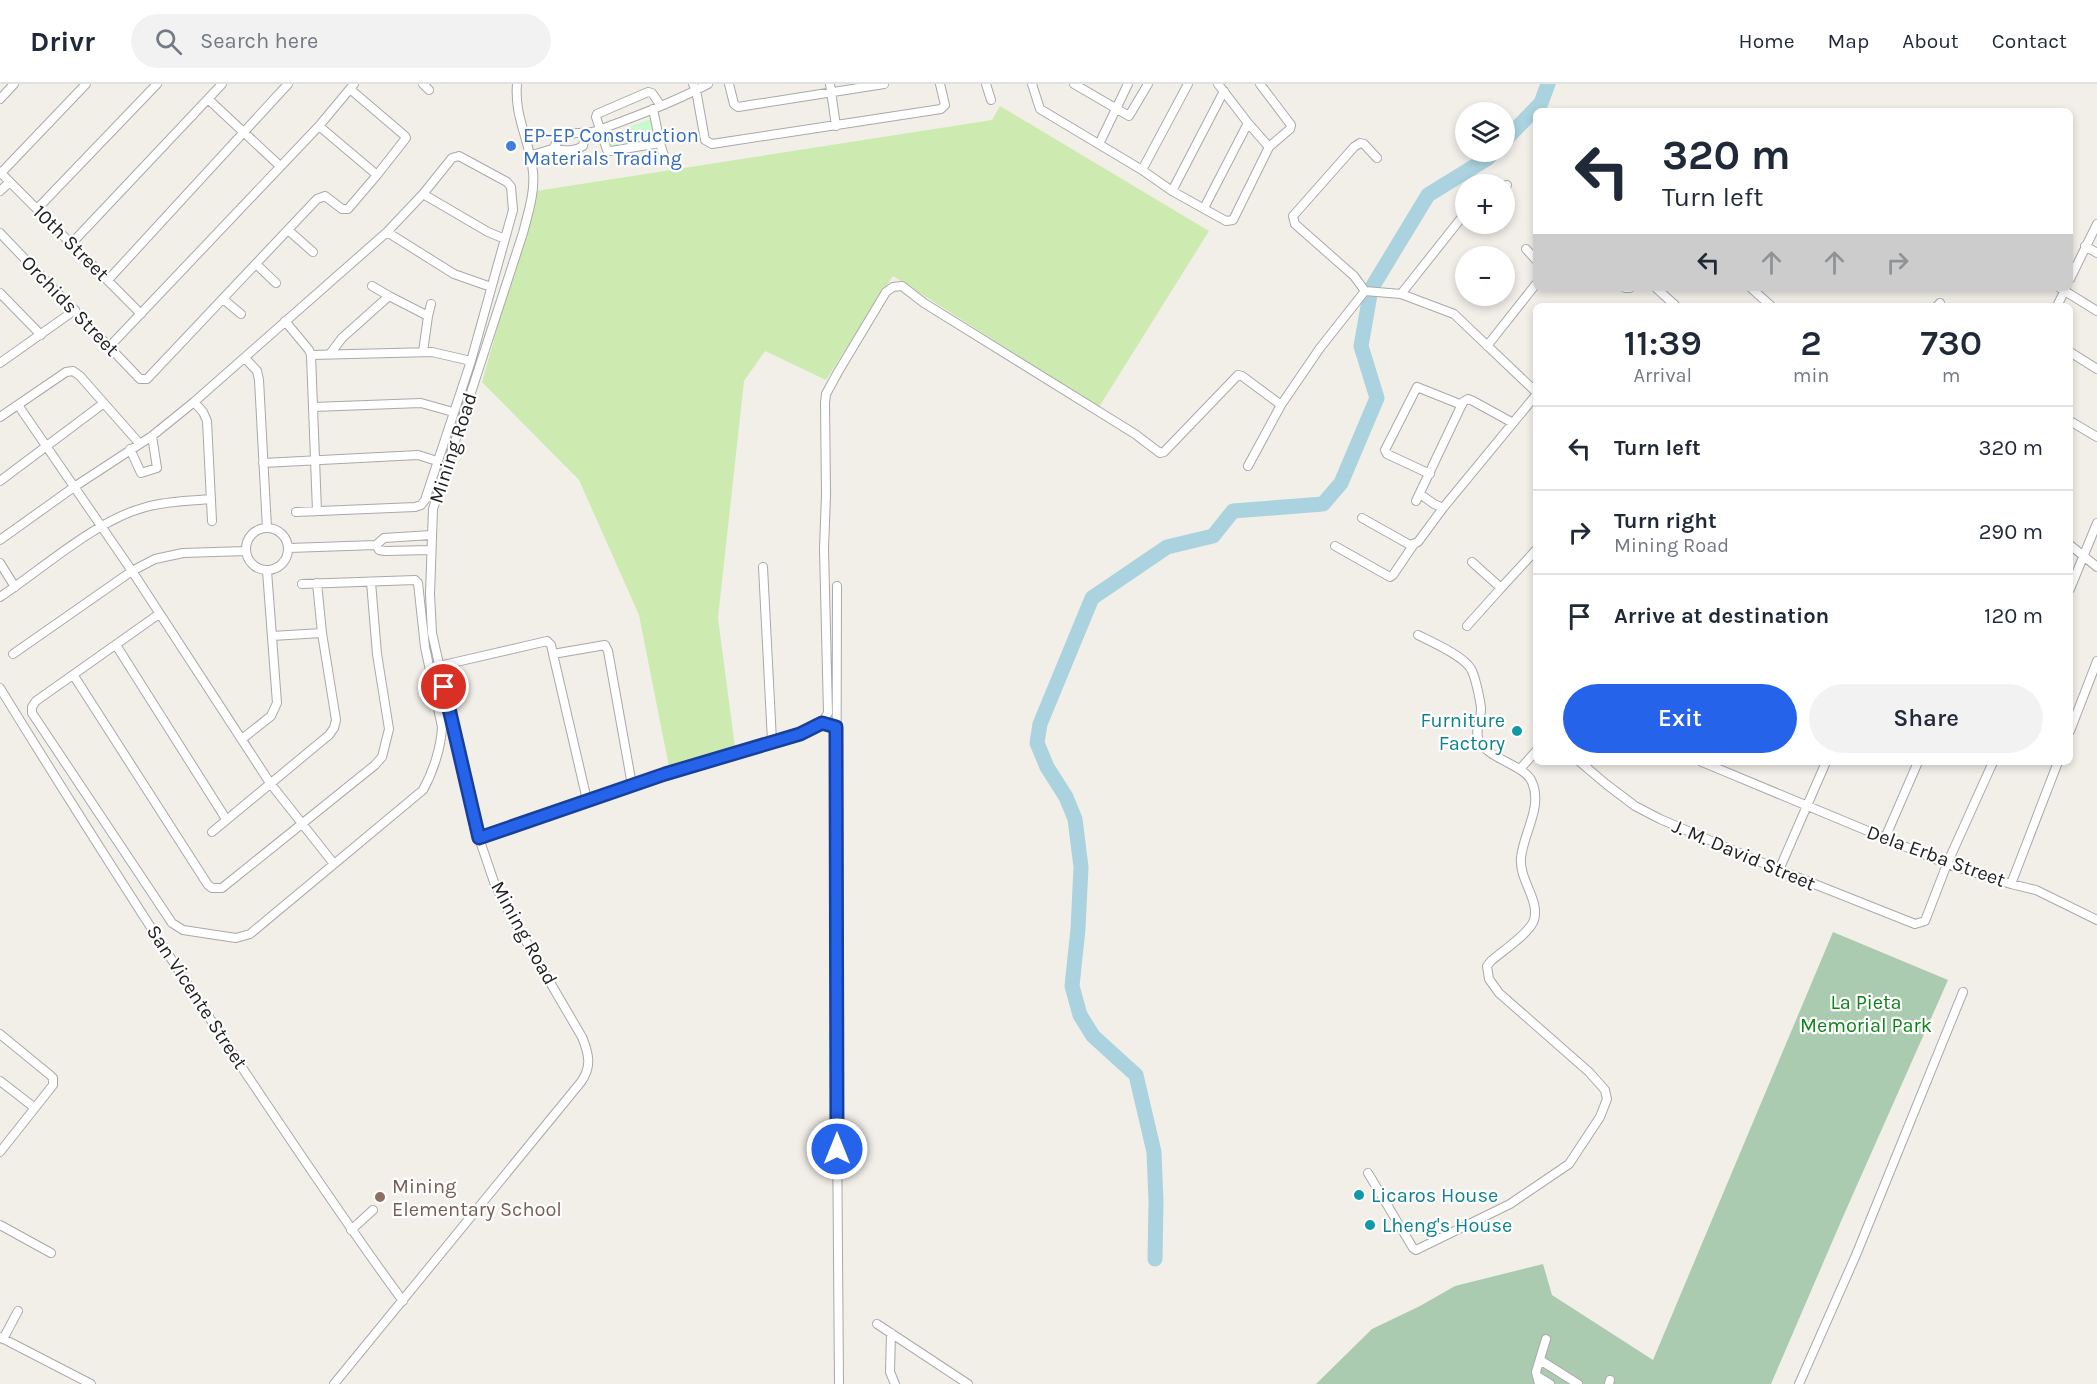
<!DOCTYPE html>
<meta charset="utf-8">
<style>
:root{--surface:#fff;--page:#f2f2f3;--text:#1f2937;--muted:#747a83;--line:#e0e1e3;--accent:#2563eb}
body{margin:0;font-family:Karla,sans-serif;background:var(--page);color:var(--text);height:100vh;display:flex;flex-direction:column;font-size:22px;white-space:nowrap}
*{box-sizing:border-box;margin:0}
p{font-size:20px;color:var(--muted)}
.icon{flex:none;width:33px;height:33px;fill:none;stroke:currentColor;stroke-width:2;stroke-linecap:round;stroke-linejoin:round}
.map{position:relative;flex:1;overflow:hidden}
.details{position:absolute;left:1533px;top:219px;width:540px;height:462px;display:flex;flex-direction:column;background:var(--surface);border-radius:9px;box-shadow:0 3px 9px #0003}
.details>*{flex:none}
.banner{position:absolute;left:1533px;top:24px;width:540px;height:183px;border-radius:9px;box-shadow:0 3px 9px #0003;background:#fff;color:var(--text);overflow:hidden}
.controls{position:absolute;left:1455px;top:18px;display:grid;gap:12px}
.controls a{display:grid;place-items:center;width:60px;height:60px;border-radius:50%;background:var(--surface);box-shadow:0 3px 9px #0003;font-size:30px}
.pin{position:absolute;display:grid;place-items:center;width:51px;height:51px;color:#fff;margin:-26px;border:3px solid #fff;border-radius:50%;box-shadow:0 2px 6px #0007}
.me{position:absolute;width:66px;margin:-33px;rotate:0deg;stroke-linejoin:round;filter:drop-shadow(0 0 4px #0008)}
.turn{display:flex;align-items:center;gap:21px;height:126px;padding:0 30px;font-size:27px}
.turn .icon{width:78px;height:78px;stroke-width:2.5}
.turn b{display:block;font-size:42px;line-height:51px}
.lanes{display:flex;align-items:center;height:57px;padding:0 30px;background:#0003;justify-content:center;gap:30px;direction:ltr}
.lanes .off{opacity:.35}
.eta{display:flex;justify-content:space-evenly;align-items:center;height:102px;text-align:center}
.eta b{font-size:36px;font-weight:600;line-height:42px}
.action{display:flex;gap:12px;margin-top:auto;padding:12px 30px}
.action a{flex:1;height:69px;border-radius:36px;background:var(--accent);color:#fff;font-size:24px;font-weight:600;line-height:69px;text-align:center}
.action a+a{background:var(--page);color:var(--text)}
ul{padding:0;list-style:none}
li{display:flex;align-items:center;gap:18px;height:84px;padding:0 30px;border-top:2px solid var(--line)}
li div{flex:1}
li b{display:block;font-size:22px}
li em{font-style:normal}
header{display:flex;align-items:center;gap:36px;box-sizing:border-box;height:84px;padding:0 30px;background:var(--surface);border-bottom:2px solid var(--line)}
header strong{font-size:28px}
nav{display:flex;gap:33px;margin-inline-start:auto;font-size:21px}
.search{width:420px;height:54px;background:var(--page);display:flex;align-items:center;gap:15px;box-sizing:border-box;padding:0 21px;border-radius:33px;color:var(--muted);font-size:22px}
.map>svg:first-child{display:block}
</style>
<header>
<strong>Drivr</strong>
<div class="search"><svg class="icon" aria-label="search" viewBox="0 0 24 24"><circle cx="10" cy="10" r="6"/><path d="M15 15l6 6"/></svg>Search here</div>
<nav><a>Home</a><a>Map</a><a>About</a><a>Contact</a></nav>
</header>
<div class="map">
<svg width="2097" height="1300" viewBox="0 0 2097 1300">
<rect width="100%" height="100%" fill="#f2efe9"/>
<!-- grass -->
<path fill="#cdebb0" d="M1000,22l209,125 -110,176 -206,-131 -67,104 -61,-29 -21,30 -26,237 17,129 -66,20 -30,-152 -60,-135 -97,-98 54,-191 456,-71z"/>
<!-- cemetery -->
<path fill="#aacbaf" d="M1833,848l115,48 -106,239 -71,165h-455l56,-55 48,-23 35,-20 88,-22 9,31 101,65z"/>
<!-- park -->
<path fill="#c8facc" d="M650,35l2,1 4,20 -47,9 -2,-10 5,-5z"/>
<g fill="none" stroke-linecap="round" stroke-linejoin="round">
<!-- river -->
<path stroke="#aad3df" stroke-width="15" d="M1504,57l37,-38 7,-19
M1155,1175l1,-58 -2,-49 -18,-77 -43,-39 -13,-21 -8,-29 6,-57 3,-62 -6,-48 -9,-22 -19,-30 -10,-24 3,-19 52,-126 75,-51 46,-11 20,-25 90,-7 18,-21 36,-85 -16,-52 10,-57 57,-94 60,-37 6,-6"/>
<!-- minor casing -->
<g stroke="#a9a9a9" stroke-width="10">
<path id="minor" d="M423,0l6,6
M693,0l3,6 9,50 7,4 229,-35 4,-4 -5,-21
M729,0l5,20 4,3 146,-23
M830,0l6,42
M986,0l5,16
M1032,0l8,25 102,61 30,21 54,30 7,-1 36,-73 21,-18 1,-4 -31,-41
M1074,0l55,32 19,-32
M1218,0l30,39 21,24
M0,15l14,-15
M208,15l72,67
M653,25l7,34 -49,8 -4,-1 -11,-33 1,-3 51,-22 4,1 9,13
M319,42l58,49 29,-37 -1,-2 -55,-47
M660,59l4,13
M1099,60l29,-60
M552,66c3,-5 7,-11 12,-14 9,-5 22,-2 32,-5 38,-14 76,-28 112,-47
M529,72c7,-2 13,-4 20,-6 12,-2 22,4 34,-4l2,-12
M1142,86l46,-86
M0,88l141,142
M1,89l85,-89
M1504,102l3,-1
M0,107l10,-9
M1172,107l52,-100
M423,110l65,38 17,7
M1204,124l44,-85
M37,125l120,-125
M288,146l25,22
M387,148l67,42 37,13
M0,149l140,146h7l170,-180 8,-3 17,13h6l29,-34
M71,160l151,-160
M2085,162l12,7
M1526,165l10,11
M256,180l20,19
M2070,195l27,-55
M108,196l180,-196
M372,202l17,10 39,20
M1625,204h5
M1656,204l20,18
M1751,204l20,18
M2060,204l37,23
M1365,207l-11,-15 -59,-52 -2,-8 61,-69 6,-4 4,1 13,14
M0,209l41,42
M1401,210l65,-82
M223,215l18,15
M1937,222l3,-3
M2057,222l9,-18
M285,237l24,29 2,5 6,156
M110,262l209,-220 35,-42
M1487,262l49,-62
M423,268l5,-36 3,-12
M2070,268l27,17
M330,270l12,-16 47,-42
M311,271l121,-3 39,9
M245,274l12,13 2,9 8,148
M0,279l75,-53
M194,318l9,10 4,9 5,100
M18,321l114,166 138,212 64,81
M313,323l108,-4 32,9
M0,333l66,-45 7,-1 7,5 59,67
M2070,337l27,16
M130,365l11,24 16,-5 -5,-32
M263,379l155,-8 19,6
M1248,382l33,-61 39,-57 45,-57 36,3 53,20 82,78
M1430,390l-43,-20 -2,-4 32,-63 45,18
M0,397l104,-78
M1420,410l14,10 9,4 93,-113
M1416,417l47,-99 5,-3 5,2 40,22
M1362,434l48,27 8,-3 25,-34
M246 465a21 21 0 1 1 42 0a21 21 0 1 1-42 0Z
M0,456l74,-53 78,-51 42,-34 193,-170 36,-38 29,-36 7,-2 48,26 4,5 2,23 -42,151 -46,139 -4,5 -6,2 -119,5
M376,461l3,5 6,1 46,-1
M2070,461l27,22
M1335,462l55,31 3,-2 21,-31
M289,464l87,-3 8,-7 47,-3
M1472,478l29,26 35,-38
M0,479l15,24
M763,483l9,174
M837,502l-1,404 3,394
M2070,505l27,-66
M0,513c44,-29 96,-77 146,-90 21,-6 43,-6 65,-8
M159,530l-123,87 -4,6v6l140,210 11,7 53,8 14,-4 173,-144c10,-18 18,-42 19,-63l-17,-80 -7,-64 -3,-3 -113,4
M1467,542l34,-38
M272,552l50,-3
M116,561l110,174
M13,570l119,-83 23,-12 28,-6 63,-2
M553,570l52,-9 3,6 24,134
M439,582l108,-25 4,4 2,9 34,146
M74,592l134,209 4,3h10l153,-123 7,-8 7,-28 -12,-75 -6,-72
M0,604c78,127 159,253 241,378 53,79 105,158 162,235
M2070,647l27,-70
M242,655l29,-23 6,-13 -10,-132
M1580,678l26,22 29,22 25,13 119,51 136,54 10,-3 22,-57 46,-102
M1702,678l245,102 64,20 25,6 61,30
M1520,685l16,-18
M212,748l117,-97 5,-7 2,-8 -14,-87 -5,-50
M479,754l186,-64 147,-45 10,-6 6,-10 -4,-164 2,-54 -1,-92 1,-9 12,-22 48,-80 7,-5 9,-1 22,17 211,131 25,19 4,-1 74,-77 4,1 39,29
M1885,754l33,-76
M1779,786l47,-108
M2011,800l47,-122
M0,950l50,41 3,3v7l-53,67
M0,997l35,27
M1368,1089l45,75 3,2 94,-46 59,-40 31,-47 7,-18 -2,-9 -16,-18 -90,-79 -10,-14 -2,-13 4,-5c10,-9 39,-28 43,-41 6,-20 -15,-40 -13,-62 2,-24 22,-51 11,-76 -7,-17 -42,-22 -53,-41 -5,-10 2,-21 2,-32 0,-5 -2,-12 -3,-18 -2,-7 -3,-15 -7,-22 -7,-13 -39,-27 -53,-34
M0,1141l51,28
M351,1146l22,-20
M877,1240l91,60
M891,1249l-1,39 5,12
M0,1253l91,47
M3,1255l15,-28
M1540,1276l38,24
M1537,1292l13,8
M334,1300l247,-302c11,-15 8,-28 1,-45l-76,-130 -12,-25 -15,-44 -13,-54 -34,-151 -2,-39 3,-85 90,-276c5,-20 12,-40 10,-61 -3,-31 -19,-55 -16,-88
M1539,1300l-3,-12 10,-33
M1609,1300l1,-4
M1799,1300l57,-129 107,-263"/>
</g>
<!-- minor -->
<use href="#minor" stroke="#fff" stroke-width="8"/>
</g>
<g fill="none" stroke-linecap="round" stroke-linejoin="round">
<!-- route casing -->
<g stroke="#184099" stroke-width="15">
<path id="route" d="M444,603l35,151 186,-64 135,-40 22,-11 14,4 1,422"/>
</g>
<!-- route -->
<use href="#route" stroke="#2563eb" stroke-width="10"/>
</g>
<!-- markers -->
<circle fill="#3f7fe0" stroke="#fff" stroke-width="2" cx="511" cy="62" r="6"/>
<g fill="#0f9aa8" stroke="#fff" stroke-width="2">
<circle cx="1517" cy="647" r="6"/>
<circle cx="1359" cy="1111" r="6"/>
<circle cx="1370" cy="1141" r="6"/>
</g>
<circle fill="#8d6e63" stroke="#fff" stroke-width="2" cx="380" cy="1113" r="6"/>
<g text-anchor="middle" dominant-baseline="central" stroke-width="4.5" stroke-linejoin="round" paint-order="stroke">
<!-- shop labels -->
<g font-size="20" fill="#366cbe" stroke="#fff" text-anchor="start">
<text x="523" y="51">EP-EP Construction<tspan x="523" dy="23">Materials Trading</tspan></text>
</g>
<!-- street labels -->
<g font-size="20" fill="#222" stroke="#fff">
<text transform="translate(71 159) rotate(45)">10th Street</text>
<text transform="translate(70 222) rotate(46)">Orchids Street</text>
<text transform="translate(453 364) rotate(-72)">Mining Road</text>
<text transform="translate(1744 771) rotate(23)">J. M. David Street</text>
<text transform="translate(1936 772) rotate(20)">Dela Erba Street</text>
<text transform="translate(524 849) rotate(61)">Mining Road</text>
<text transform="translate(197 913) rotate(57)">San Vicente Street</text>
</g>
<!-- culture labels -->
<g font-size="20" fill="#0d838f" stroke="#fff" text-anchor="start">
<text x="1505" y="636" text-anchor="end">Furniture<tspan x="1505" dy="23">Factory</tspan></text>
<text x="1371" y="1111">Licaros House</text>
<text x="1382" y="1141">Lheng's House</text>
</g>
<!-- park labels -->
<g font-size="20" fill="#0c8416" stroke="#fff">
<text x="1866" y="918">La Pieta<tspan x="1866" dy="23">Memorial Park</tspan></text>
</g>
<!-- education labels -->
<g font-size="20" fill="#785e54" stroke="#fff" text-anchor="start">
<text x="392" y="1102">Mining<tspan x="392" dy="23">Elementary School</tspan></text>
</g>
</g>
</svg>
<div class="controls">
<a><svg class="icon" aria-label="layers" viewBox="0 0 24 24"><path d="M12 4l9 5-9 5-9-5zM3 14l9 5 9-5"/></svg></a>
<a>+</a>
<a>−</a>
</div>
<div class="pin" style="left:444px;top:603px;background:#d93025"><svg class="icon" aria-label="arrive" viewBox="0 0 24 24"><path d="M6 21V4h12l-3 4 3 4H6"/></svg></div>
<svg class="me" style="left:837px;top:1065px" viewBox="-20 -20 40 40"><circle r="17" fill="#2563eb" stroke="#fff" stroke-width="3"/><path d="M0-11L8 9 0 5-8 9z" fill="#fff"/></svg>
<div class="banner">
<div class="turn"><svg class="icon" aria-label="left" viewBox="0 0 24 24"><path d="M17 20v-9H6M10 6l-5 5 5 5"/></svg><div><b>320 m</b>Turn left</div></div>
<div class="lanes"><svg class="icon" aria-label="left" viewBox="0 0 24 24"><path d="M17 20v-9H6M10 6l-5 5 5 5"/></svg><svg class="icon off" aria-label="ahead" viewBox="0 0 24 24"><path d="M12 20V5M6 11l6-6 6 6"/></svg><svg class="icon off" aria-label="ahead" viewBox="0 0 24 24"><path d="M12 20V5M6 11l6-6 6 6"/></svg><svg class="icon off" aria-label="right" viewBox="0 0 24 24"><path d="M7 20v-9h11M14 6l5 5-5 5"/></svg></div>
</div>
<section class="details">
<div class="eta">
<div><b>11:39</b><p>Arrival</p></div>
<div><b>2</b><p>min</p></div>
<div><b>730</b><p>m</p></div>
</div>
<ul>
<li><svg class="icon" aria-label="left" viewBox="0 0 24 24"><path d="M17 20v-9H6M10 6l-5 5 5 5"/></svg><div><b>Turn left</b></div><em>320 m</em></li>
<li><svg class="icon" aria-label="right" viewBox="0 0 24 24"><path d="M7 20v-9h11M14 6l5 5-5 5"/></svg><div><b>Turn right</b><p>Mining Road</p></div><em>290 m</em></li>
<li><svg class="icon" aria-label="arrive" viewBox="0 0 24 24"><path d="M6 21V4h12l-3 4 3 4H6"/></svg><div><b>Arrive at destination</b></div><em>120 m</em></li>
</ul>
<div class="action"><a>Exit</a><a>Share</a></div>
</section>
</div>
